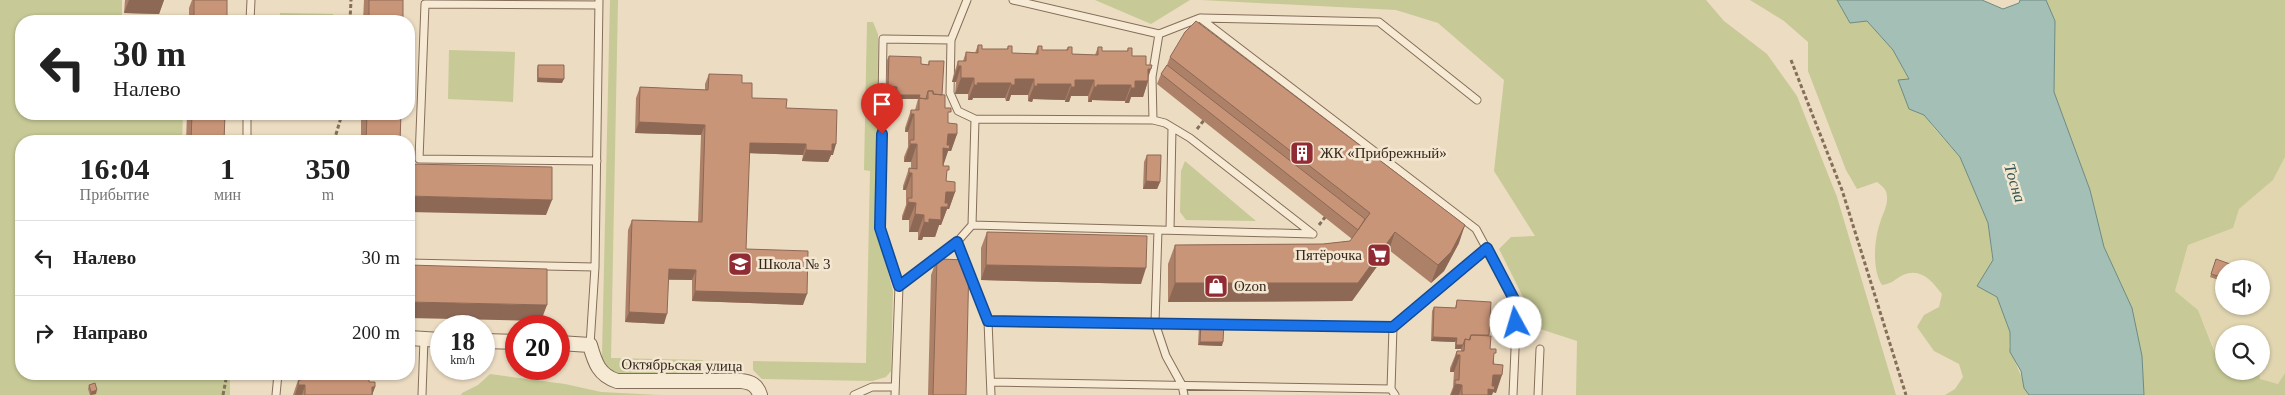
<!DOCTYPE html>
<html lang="ru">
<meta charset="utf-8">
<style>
:root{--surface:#fff;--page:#f6f6f6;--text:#222;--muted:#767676;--line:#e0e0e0}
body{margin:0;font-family:"Times New Roman",serif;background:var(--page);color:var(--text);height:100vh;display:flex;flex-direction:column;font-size:19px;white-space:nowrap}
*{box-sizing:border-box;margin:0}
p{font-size:16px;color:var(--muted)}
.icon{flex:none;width:28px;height:28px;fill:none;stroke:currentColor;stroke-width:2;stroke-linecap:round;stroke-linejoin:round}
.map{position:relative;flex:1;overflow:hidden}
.sheet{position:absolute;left:15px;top:135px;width:400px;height:245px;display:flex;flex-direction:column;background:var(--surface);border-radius:20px;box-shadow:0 1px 4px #0004}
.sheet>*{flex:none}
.top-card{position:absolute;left:15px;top:15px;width:400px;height:105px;border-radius:20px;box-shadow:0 1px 4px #0004;background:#fff;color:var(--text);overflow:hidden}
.buttons{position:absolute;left:2215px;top:260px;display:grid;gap:10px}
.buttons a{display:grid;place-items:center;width:55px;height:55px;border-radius:50%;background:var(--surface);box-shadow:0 1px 4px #0004;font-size:25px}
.speed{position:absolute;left:430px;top:315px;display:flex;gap:10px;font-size:25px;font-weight:700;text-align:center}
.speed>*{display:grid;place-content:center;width:65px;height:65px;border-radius:50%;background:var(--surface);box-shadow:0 1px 4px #0004;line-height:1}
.speed small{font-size:12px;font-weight:400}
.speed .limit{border:8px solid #d22;background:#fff;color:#111}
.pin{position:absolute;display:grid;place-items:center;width:42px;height:42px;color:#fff;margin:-51px -21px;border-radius:50% 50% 50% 0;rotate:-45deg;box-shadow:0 0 5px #0007}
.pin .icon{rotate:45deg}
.me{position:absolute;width:55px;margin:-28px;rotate:354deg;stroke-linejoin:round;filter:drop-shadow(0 0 4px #0008)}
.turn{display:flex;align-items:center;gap:18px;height:105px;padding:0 15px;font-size:22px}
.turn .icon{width:65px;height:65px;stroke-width:2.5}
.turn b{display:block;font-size:35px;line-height:42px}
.eta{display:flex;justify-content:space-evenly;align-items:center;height:85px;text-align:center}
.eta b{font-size:30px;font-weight:700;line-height:35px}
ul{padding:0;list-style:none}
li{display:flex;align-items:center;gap:15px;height:75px;padding:0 15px;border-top:1px solid var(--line)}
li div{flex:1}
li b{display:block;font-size:19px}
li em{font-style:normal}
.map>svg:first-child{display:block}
</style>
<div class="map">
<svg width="2285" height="395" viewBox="0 0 2285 395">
<rect width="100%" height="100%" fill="#ecdcc2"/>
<!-- farmland -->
<path fill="#e1d6b0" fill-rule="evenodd" d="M2285,157v216l-7,11 -19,-5 2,-45h-37v22l-8,-3 -18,-43 -23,-19 13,-46 44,-17 7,-19 34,-29zM2224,269h37v37h-37z"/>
<!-- green -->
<path fill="#c7c996" d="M0,0h122v21h-101v93h162l-1,27h-161v233h209v21h-230z
M610,0h8l-7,358 92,2 -3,13 -9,3 -78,-2 -9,-10 -2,-8z
M1095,0h95l-39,24z
M1201,0h505l18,21 43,33 30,42 40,101 59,198h-320l1,-54 -55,-18 2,-24 -25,-50 12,-12 24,-1 -41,-65 10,-91 -66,-57 -42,-13z
M1750,0h87l13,23 17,-2 26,29 16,30h-11l36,48 26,29 28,66 9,74 13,35 -1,15 20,48h-84l10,-6 8,-12 -4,-13 -25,-13 -17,-24 7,-12 15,-8 3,-13c-10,-13 -21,-27 -39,-19 -10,5 -9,8 -21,10 -10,-15 -8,-45 -2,-62 2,-8 8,-17 7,-26 0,-8 -5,-11 -10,-15l-20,7 -11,-19 -38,-99v-29l-24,-21z
M2046,0h239v157l-12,23 -34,29 -6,19 -45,17 -13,46 23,19 17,43 9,3v15h35l1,8 18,5 7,-11v22h-141l-12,-87 -28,-61 -14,-57 -36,-98 1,-71z
M280,13l53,1v7h-53z
M867,22h6l5,12 -1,196 16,61 -2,80 -5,6 -14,4 -110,-2 -9,-9v-9l113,2 4,-192 -6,-1z
M449,50l66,2 -2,50 -65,-3z
M277,114h53v6l-54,-1z
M1185,161l71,60 -70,-1 -6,-8 1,-41z
M490,374l75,10 36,8 58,3h-198l1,-2 16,-8z"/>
<!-- water -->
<path fill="#a4bfb5" stroke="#6c8c82" d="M1837,0h145l21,9 16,-6 1,-3h26l9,21 -1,71 36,98 14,57 28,61 10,48 2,39h-115l-5,-7 -3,-17 -11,-19v-20l-13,-35 -20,-11 16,-26 -5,-37 -28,-66 -36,-42 -15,-6 -11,-29 11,-1 -16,-29 -26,-29 -17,2z"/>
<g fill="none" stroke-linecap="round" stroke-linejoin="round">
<!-- lane casing -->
<g stroke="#856e5a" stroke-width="9">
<path id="lane" d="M967,0l-16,40 -1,53 8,18 17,8
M1013,0l146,34 41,-16 276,211 41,76 -4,90
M1201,18l178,4 98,78
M250,21l1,-21
M1153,120l-1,-43 7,-43
M247,141v-27
M597,161l-178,-2 6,-155 174,1
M972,225l341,9
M1158,230l-3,93 11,33 16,29 2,10
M1170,230l2,-102
M957,242l31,79 3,74
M409,263l186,4
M899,286l58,-44 15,-17 3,-106 178,1 12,3 25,15 123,96
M988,321l405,6
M590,345l5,-78 4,-267
M991,382l400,7
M276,395l2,-21
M422,395l2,-56
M854,395l18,-8h23
M895,395l4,-109 -19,-58 3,-189 68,1
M1395,395l-4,-6 2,-62 94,-79
M1538,395l2,-46"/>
</g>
<!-- street casing -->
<g stroke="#856e5a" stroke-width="16">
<path id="street" d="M409,338l32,2
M484,341l32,1
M559,343l31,2c5,18 9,30 27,36h124c10,1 16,4 19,14"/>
</g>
<!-- path -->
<path stroke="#856e5a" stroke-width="3" stroke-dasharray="4 2.5" stroke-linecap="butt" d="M350,21l1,-21
M1791,60l51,130 64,205
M1197,129l8,-10
M334,141l8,-27
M1319,225l7,-9 -2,-2
M223,395l4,-21"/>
<!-- lane -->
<use href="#lane" stroke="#f7ead5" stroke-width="7"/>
<!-- street -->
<use href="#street" stroke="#f7ead5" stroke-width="14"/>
</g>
<!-- wall -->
<path fill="#ad8068" d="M125,0h39l-5,14 -35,-1z
M192,0h35v21h-38v-13z
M364,0h39v21h-40z
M978,45l4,4h25l1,-3 4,7 23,1 3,-8 4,4h24l2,-3 4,7 23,1 3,-8 4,4h25l1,-3 4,8 14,9 2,16 -5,16h-12l-2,6h-4v-2l-33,-1v2h-4v-6h-17l-2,6h-4v-2l-32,-1 -1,3 -4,-1v-6h-17l-2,6h-3l-1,-3h-32l-1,2h-4v-6h-13l1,-12h-4l1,-5 5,-16h5l3,-9 9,1z
M889,56l32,8 7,1 1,-4 13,34 3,13 3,11v4l9,11 -6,17h-3l-5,15 3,11v4l9,11 -6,17h-2l-6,16h-2l-4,12h-12l-1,3h-4v-8h-9v-12h-7v-4l4,-11v-15h-3v-4l6,-18h2v-6h-7v-5l4,-10v-15h-3v-4l6,-18h4l3,-11h-23l1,-9h-10l1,-30z
M1170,57l289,186 -15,28 -13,12 -42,-33 -37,51 -184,1v-38l7,-19 148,-1 27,-3 2,-2 -195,-155 4,-10 6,-9z
M538,65l24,18 -25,-1v-13z
M709,74l33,9 10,15 34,10 47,47h-2l-3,7 -26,-1 1,-6 -54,-2 -3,96 57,56 -111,-4v-21h-24l-4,44 -39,-2 3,-92 4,-10 66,2 3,-87 -66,-2 1,-35 4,-11 65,3v-6z
M187,114h38l-1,27h-38z
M361,114h40l-1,27h-39z
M1147,155l13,27 -3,7h-14l1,-27z
M987,232l154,52 -160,-4v-32z
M937,259l29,136h-38l3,-120z
M2216,259l8,10v13l-14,-5z
M1457,300l32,36 1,13 4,11 2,33 -3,-1 -1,3h-42l3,-8 1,-15h-4v-4l7,-17h4v-2h-6v-7l-24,-1 1,-30 2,-4 21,1z
M1201,322l21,24 -24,-1 1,-19z
M300,374h69v8l6,5 -3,8h-79z
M89,385l7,9 -6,1 -2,-6z"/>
<!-- shaded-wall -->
<path fill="#8d6855" d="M129,0h35l-5,14 -35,-1z
M958,66h3l-5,16h-4z
M1148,69h3l-4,12h1l-5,16h-12l-2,6h-4l6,-15 4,-7z
M538,78l26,1 -2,4 -25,-1z
M961,78h13l-6,16h-13z
M1015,79h19l-6,16h-17l-2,6h-3l5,-16z
M1075,80h19l-6,16h-17l-2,6h-4l6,-15z
M977,83h34l-6,15h-32l-1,2h-4l6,-15z
M1037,84h34l-6,16 -32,-1 -1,3 -4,-1 6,-15z
M1097,85h34l-6,16 -33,-1v2h-4l6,-15z
M888,86l9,1 -1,3h-10z
M897,95h23l-2,4h-23z
M911,114h3l-6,18h-3z
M639,122l66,3 -4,10 -66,-2z
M948,134h9l-6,17h-3l-5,15h-6z
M750,143l56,1 -3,11 -57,-2z
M832,144h4l-3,11h-2l-3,7 -26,-1 4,-11z
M910,144h7l-6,18h-7z
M909,173h3l-6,17h-3z
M1146,181l14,1 -3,7h-14z
M946,192h9l-6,17h-2l-6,16h-2l-4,12h-12l-1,3h-4l6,-18z
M409,196l143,4 -6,15 -137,-3z
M908,202l8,1 -7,17h-7z
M915,214l9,1 -6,17h-9z
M1465,225l-6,18 -15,28 -13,12 7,-18z
M1395,232l-6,18 -37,51 -184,1 7,-19z
M986,265l160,3 -5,16 -160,-4z
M669,269l27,1 -4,10 -27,-1z
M695,291l112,3 -4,11 -111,-4z
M409,302l138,3 -6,16 -132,-3z
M629,312l38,2 -3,10 -39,-2z
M1433,337l24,1 -2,4 -24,-1z
M1200,342h23l-1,4 -24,-1z
M1456,345h7l-2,4h-6z
M1456,355h4l-6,17h-4z
M1493,375h9l-6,18 -3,-1 -1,3h-6z
M1455,384l7,1 -3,10h-8z
M298,385h7l-3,10h-7z
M372,387h3l-3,8z
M97,390l-1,4 -6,1 1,-3z"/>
<!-- building -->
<path fill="#c99579" stroke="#8d6855" d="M194,0h33v21h-33z
M369,0h34v21h-34z
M1196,21l269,204 -14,27 -13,13 -43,-33 -37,51h-183v-38l148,-1 27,-3 20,-28 -200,-156 15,-25z
M978,45h4v4h26v-3h4v7l26,1v-8h4v4h26v-3h4v7l26,1v-8h4v4h26v-3h4v8h14v9h6l-1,4h-3v12h-13v7h-4v-3h-34v2h-3v-7h-19v7h-4v-3h-34l1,2h-4v-7h-19v6h-4v-2h-34l1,2h-4v-7h-13v-12h-3v-5h8v-9l12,1z
M889,56l32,1v7l8,1v-4h15l-2,34 -9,-1v-3h-5l-2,8 -7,-1 1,-3h-23v-8l-9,-1z
M538,65h26v14l-26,-1z
M1167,65l198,154 -7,11 -197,-156z
M709,74l33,1v8h10v15l35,1 -1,9 51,2 -1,34h-4v7l-26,-1v-6l-56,-1 -4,106 62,2 -1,43 -112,-3 1,-21 -27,-1 -2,45 -38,-2 3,-92 70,2 3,-97 -66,-3 1,-35 68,3z
M928,91h5v3l12,1v13h6v4h-3v11l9,1v10h-9l-1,11h3l-1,4 -6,-1v18h6v4h-2l-1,11 9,1v10h-9l-1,11h3v4h-7v13l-12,-1v4l-5,-1v-7l-9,-1 1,-11 -8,-1v-4h4v-25h-3v-5l8,1v-25h-7v-4h4v-26h-3v-4h8v-12l9,1z
M192,114h33l-1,27h-33z
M367,114h34l-1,27h-34z
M1147,155h14l-1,27 -14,-1z
M409,164l143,3v33l-143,-4z
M987,232l160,4 -1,32 -160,-3z
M937,259l32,1 -3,135h-33z
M2216,259l14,5 -2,5h-4v9l-13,-4z
M409,265l138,4v36l-138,-3z
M1457,300l34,2 -2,33h-18l-2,5 -4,-1 -2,6h-7l1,-7 -24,-1 1,-30 22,1z
M1201,322l23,1 -1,19h-23z
M1471,335l20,1 -1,13h6v4h-2l-1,11 10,1 -1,10h-9l-1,11h3l-1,4 -6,-1v6h-26v-10l-7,-1v-4h4l1,-25h-4l1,-4h7l1,-12 5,1z
M302,374h67v8h6v5h-3v8h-67v-10h-7l1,-5h2z
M95,383l2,7 -6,2 -2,-7z"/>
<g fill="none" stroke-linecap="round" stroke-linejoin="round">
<!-- route casing -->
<g stroke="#114b97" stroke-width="12">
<path id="route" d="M882,134l-2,94 19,58 58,-44 31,79 405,6 94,-79 30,57 -1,18"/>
</g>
<!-- route -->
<use href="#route" stroke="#1a73e8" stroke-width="9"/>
</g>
<!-- icons -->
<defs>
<g id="building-square" transform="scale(1.25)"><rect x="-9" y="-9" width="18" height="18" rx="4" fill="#912c34" stroke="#f4e7d1"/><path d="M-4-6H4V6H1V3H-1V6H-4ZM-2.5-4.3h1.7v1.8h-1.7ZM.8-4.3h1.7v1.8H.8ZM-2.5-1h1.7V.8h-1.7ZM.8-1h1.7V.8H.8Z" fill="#fff"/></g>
<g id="supermarket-square" transform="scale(1.25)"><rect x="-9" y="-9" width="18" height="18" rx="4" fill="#912c34" stroke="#f4e7d1"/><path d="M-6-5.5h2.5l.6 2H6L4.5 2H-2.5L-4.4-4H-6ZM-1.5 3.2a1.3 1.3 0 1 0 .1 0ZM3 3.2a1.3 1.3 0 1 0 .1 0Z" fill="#fff"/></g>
<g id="school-square" transform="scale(1.25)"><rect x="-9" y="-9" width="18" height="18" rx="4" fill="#912c34" stroke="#f4e7d1"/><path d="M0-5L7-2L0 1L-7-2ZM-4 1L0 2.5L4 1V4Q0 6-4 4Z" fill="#fff"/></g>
<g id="shop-square" transform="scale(1.25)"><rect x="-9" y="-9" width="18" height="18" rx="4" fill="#912c34" stroke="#f4e7d1"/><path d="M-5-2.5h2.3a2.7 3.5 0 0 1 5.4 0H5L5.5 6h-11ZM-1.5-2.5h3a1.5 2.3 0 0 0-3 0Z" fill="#fff"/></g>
</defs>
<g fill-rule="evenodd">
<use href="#building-square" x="1302" y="153"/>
<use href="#supermarket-square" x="1379" y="255"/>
<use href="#school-square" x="740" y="264"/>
<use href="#shop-square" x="1216" y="286"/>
</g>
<g text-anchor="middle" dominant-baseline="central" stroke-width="5" stroke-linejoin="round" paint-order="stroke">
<!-- poi labels -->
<g font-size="15" fill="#35271e" stroke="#f4e7d1" text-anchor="start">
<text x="1320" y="153">ЖК «Прибрежный»</text>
<text x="1362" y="255" text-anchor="end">Пятёрочка</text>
<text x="758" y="264">Школа № 3</text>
<text x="1234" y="286">Ozon</text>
</g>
<!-- street labels -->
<g font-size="15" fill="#35271e" stroke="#f4e7d1">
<text transform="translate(682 365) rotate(1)">Октябрьская улица</text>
</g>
<!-- water labels -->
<g font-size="16" font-style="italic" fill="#2d544f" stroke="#f4e7d1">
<text transform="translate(2015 183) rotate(73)">Тосна</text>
</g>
</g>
</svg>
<div class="buttons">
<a><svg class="icon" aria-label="sound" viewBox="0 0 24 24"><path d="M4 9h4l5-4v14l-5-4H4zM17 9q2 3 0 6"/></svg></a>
<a><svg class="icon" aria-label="search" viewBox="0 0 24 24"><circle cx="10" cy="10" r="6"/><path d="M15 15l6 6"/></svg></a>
</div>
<div class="speed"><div>18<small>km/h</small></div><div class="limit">20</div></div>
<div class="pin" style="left:882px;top:134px;background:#d93025"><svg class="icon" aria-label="arrive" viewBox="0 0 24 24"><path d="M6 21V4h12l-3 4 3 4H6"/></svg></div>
<svg class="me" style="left:1516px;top:323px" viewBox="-20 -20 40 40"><circle r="19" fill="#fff"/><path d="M0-13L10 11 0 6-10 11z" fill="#1a73e8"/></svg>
<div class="top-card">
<div class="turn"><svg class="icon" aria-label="left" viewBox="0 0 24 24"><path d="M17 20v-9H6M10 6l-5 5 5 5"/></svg><div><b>30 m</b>Налево</div></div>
</div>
<section class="sheet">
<div class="eta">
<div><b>16:04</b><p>Прибытие</p></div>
<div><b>1</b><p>мин</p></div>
<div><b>350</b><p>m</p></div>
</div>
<ul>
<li><svg class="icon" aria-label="left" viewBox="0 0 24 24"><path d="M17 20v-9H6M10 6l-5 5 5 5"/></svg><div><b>Налево</b></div><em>30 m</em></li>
<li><svg class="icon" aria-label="right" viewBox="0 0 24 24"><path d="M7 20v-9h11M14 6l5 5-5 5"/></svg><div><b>Направо</b></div><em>200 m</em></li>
</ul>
</section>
</div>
